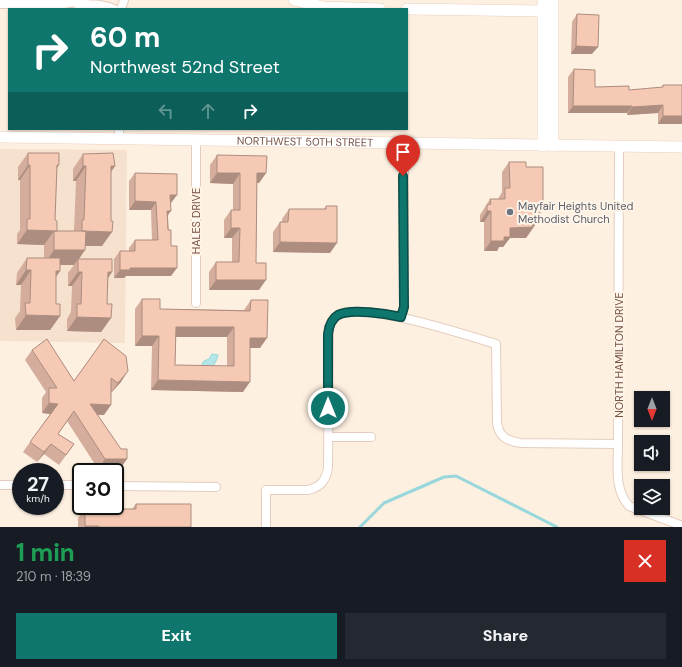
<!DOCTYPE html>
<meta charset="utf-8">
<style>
:root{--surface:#171b24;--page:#242831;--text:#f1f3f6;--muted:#9ea1a6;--accent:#0f766e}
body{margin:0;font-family:"DM Sans",sans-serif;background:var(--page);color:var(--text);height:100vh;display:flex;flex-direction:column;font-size:15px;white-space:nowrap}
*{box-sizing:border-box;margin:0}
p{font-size:13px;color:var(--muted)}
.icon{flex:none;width:22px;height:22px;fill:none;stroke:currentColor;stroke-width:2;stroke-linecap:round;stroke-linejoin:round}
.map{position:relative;height:527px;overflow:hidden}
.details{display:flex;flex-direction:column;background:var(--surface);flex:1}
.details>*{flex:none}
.top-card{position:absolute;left:8px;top:8px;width:400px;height:122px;border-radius:0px;box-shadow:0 1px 3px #0004;background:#0f766e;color:#fff;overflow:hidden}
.needle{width:26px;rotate:180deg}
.tools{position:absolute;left:634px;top:391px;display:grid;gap:8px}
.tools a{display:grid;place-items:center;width:36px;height:36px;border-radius:0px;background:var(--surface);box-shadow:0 1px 3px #0004;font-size:20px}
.speed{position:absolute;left:12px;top:463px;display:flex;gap:8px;font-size:20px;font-weight:700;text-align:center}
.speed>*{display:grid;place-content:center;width:52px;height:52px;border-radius:50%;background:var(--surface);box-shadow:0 1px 3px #0004;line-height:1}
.speed small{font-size:10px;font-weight:400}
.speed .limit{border:2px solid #111;border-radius:6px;background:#fff;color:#111}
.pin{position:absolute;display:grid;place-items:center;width:34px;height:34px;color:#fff;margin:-41px -17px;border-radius:50% 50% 50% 0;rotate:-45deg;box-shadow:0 0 4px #0007}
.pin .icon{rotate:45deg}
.me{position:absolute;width:44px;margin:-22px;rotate:0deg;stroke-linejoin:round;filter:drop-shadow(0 0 3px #0008)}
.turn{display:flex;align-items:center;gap:14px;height:84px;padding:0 16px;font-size:18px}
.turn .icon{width:52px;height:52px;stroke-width:2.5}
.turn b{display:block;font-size:28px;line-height:34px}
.lanes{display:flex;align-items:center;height:38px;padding:0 16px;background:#0003;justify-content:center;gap:20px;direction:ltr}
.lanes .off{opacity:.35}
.round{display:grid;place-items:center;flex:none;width:42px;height:42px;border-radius:0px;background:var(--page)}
.headline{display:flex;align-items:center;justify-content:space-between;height:68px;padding:0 16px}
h1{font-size:24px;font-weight:800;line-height:30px;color:#1e9e55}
.action{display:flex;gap:8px;margin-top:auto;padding:8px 16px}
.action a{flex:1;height:46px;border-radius:0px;background:var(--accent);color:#fff;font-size:16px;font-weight:800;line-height:46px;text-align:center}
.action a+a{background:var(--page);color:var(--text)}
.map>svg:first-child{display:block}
</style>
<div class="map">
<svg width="682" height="527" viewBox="0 0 682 527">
<rect width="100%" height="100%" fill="#fef0e0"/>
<!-- residential -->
<path fill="#f6e0ce" d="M0,149l127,1 -2,193 -125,-2z"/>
<!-- water -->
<path fill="#b3e6e9" stroke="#98d7dc" d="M212,354l6,1c-1,5 -3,9 -7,13l-9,-1v-3l2,-3 5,-2z"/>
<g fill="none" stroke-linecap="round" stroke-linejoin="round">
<!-- stream -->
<path stroke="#98d7dc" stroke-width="3" d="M360,527l24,-24 60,-26 12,-1 101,51"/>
<!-- street casing -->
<g stroke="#e5cdbe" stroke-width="10">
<path id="street" d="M0,4h64l21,-4
M77,4c12,1 26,-1 37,5
M121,9l3,-9
M119,129v10
M619,147l-1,297c0,21 -4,46 11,62l51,19
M196,303v-163
M401,317l3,-10v-164
M328,437h43
M0,485h21
M55,485h26
M115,486l101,1
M266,527v-37h42c13,-3 18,-10 20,-22l1,-141c2,-5 4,-9 9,-12 26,-14 128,20 158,29l1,79c2,14 10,18 24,20l97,1"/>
</g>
<!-- secondary casing -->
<g stroke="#ebcdbb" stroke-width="12">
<g id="secondary">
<path d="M294,0l29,7 57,2"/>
<path d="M553,0v146"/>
<path d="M407,9l136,2"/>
<path id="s1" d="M0,137l682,10"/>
<path d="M543,146v-146"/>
</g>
</g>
<!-- street -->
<use href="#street" stroke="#fff" stroke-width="8"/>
<!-- secondary -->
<use href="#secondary" stroke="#fff" stroke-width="11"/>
</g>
<!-- wall -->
<path fill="#d4ad9c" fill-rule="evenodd" d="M577,14l15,40h-21l1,-32z
M574,69l21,18 34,3 32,-2 2,-3h19v39h-24v-11l-31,2v-2h-59v-36z
M28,153l31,12 -2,4 -2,51 2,11h17l2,-50h-3v-12l10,-15 32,12 -4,5 -9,75h-17v4l-6,9 29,19 -1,26 4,14 -10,14 -34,-1v-12l4,-7 1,-26h-4v-13l6,-8h-14v6l-4,6v27l4,12 -10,14h-34l-1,-12 5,-7 1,-26h-5l1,-12 10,-15h17v-13l-27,-1v-10l3,-4v-50h-2v-13z
M217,155l49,18 -7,10h-2l-1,80 3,27h-50v-18l7,-10h16v-24h-8v-18l7,-10h2v-26l-23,-1v-18z
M509,162l17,5 17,40 -3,5 -7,16 -7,10h-16l-7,9h-4l-2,4h-13v-29h-4v-7l10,-16h8l4,-7v-20z
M135,173l36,30 -3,13 3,60h-45l-2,2h-10v-19l6,-8h9v-3l6,-8h17l-1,-30h-22v-29z
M326,206l4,47 -57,-1v-20l7,-10h2v-3l7,-10h35z
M142,299l18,10 84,1 7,-10 9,48h-10l-7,44 -92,-2 1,-44h-17v-37zM176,337h51v29l-52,-1z
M104,339l17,43 -10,11 -7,22h-6l22,54h-22l-31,-48 -9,13 16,10 -7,10 -8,11 -15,-11 -7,8 -14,-10 27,-38 -8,-1v-15l4,-6 -21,-32 7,-10 42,31z
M136,504l55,23h-113v-9l7,-10 11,1 2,-3h11v3h23z"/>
<!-- shaded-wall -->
<path fill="#ac8d7f" d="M576,46l22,1 -6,7h-21z
M663,105l-5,8 -31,2 5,-8z
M573,106h59l-5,7h-59z
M663,116h19v8h-24z
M28,165h2l-10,15h-2z
M83,166h3l-10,15h-3z
M111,166h4l-10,15z
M217,173h23l-7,11 -23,-1z
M257,173h9l-7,10h-9z
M170,195h7l-6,8h-6z
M135,201l21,1 -5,8h-22z
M540,207h3l-7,10z
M167,211h4l-6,8z
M487,211h4l-7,11h-4z
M532,218h8l-14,20h-16l-7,9h-4l-2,4h-13l7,-10 19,-13z
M231,228h9l-8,10h-8z
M27,230l30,1h-3l-10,14 -27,-1z
M82,231l30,1 -10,14h-30z
M280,242l57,1 -7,10 -57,-1z
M54,250h31l-7,10v-1l-4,6h-30z
M130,268h47l-6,8h-45l-2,2h-10l6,-8z
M26,270h5l-10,15h-5z
M56,271h4l-10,14z
M78,272h4l-10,14h-4z
M108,272h4l-10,15z
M216,280h50l-7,10h-50z
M26,315l34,1 -10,14h-34z
M77,317l34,1 -10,14 -34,-1z
M176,327h58l-7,10h-58z
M142,336h17l-7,10h-17z
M250,338h17l-7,10h-17z
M128,371l-7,11 -10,11 7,-10z
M158,380l92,2 -7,10 -92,-2z
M49,403l9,1 -7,10 -9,-1z
M90,404l21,1 -7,10 -21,-1z
M51,444l-7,10 -7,8 7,-10z
M105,459h22l-7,10h-22z
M85,526h14l-1,1h-14z"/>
<!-- building -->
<path fill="#f6c9b5" stroke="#ac8d7f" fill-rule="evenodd" d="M577,14l22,1 -1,32 -22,-1z
M574,69l21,1v17l34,-1v4l34,-3v-2h19v31h-19v-11l-31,2v-1h-59z
M28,153h31v12h-2l-2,55 2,1v10l-30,-1v-11h3v-54h-2z
M113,153l2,13h-4v55h2l-1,11 -30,-1v-11h2l2,-54h-3v-12z
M217,155l50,1 -1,17h-9l-1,90h10v17h-50v-18h23l1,-34h-9v-18h9v-37h-23z
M509,162h17v5h17v40h-3v11h-8l1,9 -23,1v9h-6v4h-13v-30h-4v-6l4,-1 -1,-5h15v-11h5z
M135,173l42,1v21h-7l1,16h-4l1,19h3v16h6v22h-47v2h-10v-19h15v-11h23l-2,-38 -21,-1z
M326,206h11v37l-57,-1v-20h8l1,-13h37z
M54,231h32l-1,19h-31z
M27,258h33v13h-4v33h4v12l-34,-1 -1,-12h5l1,-33h-5z
M78,259h34v13h-4l-1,32h5l-1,14 -34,-1v-13h4l1,-32h-4z
M142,299h18v10l90,2 1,-11h17l-1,38h-17v44l-92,-2 1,-44h-17zM176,327h58v39l-59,-1z
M47,339l27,42 30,-42 22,17 2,15 -10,12 -7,-5v27l-21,-1 31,45h6v10h-22l-31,-48 -16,23 16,10 -8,11 -15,-11 -7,8 -14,-10 28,-38 -9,-1v-15h8l-25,-38z
M136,504h55v23h-92v-1h-14v-18l14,1v-3h10v3h27z"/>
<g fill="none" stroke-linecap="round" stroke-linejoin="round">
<!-- route casing -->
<g stroke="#0a4d48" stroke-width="10">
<path id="route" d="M328,408v-74c1,-8 3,-15 10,-19 13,-7 49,-1 63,2l3,-10 -1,-131"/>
</g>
<!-- route -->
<use href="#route" stroke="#0f766e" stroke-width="7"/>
</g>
<!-- markers -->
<circle fill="#6b7280" stroke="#fff4e8" stroke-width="1.5" cx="510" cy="212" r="4"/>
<g text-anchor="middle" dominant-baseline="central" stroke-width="4" stroke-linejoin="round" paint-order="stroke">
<!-- street labels -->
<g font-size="11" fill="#775245" stroke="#fff4e8">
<text stroke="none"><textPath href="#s1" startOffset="305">NORTHWEST 50TH STREET</textPath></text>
<text transform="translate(196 221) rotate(-90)">HALES DRIVE</text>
<text transform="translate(619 355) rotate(-90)">NORTH HAMILTON DRIVE</text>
</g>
<!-- worship labels -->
<g font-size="11" fill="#5b616d" stroke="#fff4e8" text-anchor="start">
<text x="518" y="206">Mayfair Heights United<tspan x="518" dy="13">Methodist Church</tspan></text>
</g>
</g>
</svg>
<div class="tools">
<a><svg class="needle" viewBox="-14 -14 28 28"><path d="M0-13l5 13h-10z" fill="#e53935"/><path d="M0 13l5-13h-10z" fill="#9ea1a6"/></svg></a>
<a><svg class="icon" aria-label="sound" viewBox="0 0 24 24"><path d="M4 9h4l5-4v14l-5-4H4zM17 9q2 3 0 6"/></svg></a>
<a><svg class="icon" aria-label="layers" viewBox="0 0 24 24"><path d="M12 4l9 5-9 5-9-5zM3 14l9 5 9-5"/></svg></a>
</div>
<div class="speed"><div>27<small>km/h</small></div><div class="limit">30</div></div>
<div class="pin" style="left:403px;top:176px;background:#d93025"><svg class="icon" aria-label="arrive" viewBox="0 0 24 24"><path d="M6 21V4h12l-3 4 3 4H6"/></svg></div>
<svg class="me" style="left:328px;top:408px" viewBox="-20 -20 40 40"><circle r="17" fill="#0f766e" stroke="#fff" stroke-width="3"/><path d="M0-11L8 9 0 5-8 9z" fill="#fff"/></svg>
<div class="top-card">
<div class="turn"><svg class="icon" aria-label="right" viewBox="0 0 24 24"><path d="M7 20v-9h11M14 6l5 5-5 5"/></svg><div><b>60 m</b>Northwest 52nd Street</div></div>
<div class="lanes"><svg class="icon off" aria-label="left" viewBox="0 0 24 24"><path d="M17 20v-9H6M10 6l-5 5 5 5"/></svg><svg class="icon off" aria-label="ahead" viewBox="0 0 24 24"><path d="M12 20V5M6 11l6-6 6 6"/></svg><svg class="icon" aria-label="right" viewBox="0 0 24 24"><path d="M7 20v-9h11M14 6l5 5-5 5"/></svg></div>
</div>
</div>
<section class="details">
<div class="headline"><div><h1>1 min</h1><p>210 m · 18:39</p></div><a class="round" style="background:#d93025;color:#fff"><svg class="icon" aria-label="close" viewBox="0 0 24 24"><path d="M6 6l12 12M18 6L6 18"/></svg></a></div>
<div class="action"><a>Exit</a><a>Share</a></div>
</section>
